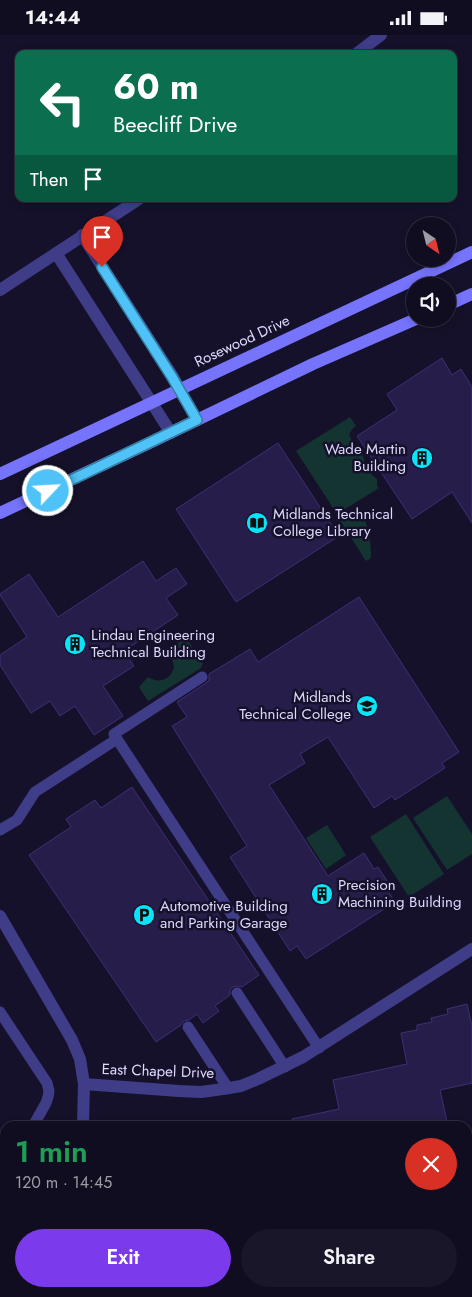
<!DOCTYPE html>
<meta charset="utf-8">
<style>
:root{--surface:#100d20;--page:#191629;--text:#f1f3f6;--muted:#9c9ca5;--line:#302d3e;--accent:#7c3aed}
body{margin:0;font-family:Jost,sans-serif;background:var(--page);color:var(--text);height:100vh;display:flex;flex-direction:column;font-size:19px;white-space:nowrap}
*{box-sizing:border-box;margin:0}
p{font-size:16px;color:var(--muted)}
.icon{flex:none;width:28px;height:28px;fill:none;stroke:currentColor;stroke-width:2;stroke-linecap:round;stroke-linejoin:round}
.map{position:relative;flex:1;overflow:hidden}
.side{position:absolute;left:0px;top:1086px;width:472px;height:176px;display:flex;flex-direction:column;background:var(--surface);border-radius:15px 15px 0 0;box-shadow:0 2px 8px #0003,0 0 0 1px var(--line)}
.side>*{flex:none}
.hud{position:absolute;left:15px;top:15px;width:442px;height:152px;border-radius:10px;box-shadow:0 2px 8px #0003,0 0 0 1px var(--line);background:#0b6e4f;color:#fff;overflow:hidden}
.needle{width:32px;rotate:145deg}
.tools{position:absolute;left:406px;top:182px;display:grid;gap:10px}
.tools a{display:grid;place-items:center;width:50px;height:50px;border-radius:50%;background:var(--surface);box-shadow:0 2px 8px #0003,0 0 0 1px var(--line);font-size:25px}
.pin{position:absolute;display:grid;place-items:center;width:42px;height:42px;color:#fff;margin:-51px -21px;border-radius:50% 50% 50% 0;rotate:-45deg;box-shadow:0 0 5px #0007}
.pin .icon{rotate:45deg}
.me{position:absolute;width:55px;margin:-28px;rotate:65deg;stroke-linejoin:round;filter:drop-shadow(0 0 4px #0008)}
.turn{display:flex;align-items:center;gap:18px;height:105px;padding:0 15px;font-size:22px}
.turn .icon{width:65px;height:65px;stroke-width:2.5}
.turn b{display:block;font-size:35px;line-height:42px}
.then{display:flex;align-items:center;height:48px;padding:0 15px;background:#0003;gap:10px;font-size:19px}
.round{display:grid;place-items:center;flex:none;width:52px;height:52px;border-radius:26px;background:var(--page)}
.headline{display:flex;align-items:center;justify-content:space-between;height:85px;padding:0 15px}
h1{font-size:30px;font-weight:600;line-height:38px;color:#1e9e55}
.primary-button{display:flex;gap:10px;margin-top:auto;padding:10px 15px}
.primary-button a{flex:1;height:58px;border-radius:30px;background:var(--accent);color:#fff;font-size:20px;font-weight:600;line-height:58px;text-align:center}
.primary-button a+a{background:var(--page);color:var(--text)}
.status{display:flex;justify-content:space-between;align-items:center;height:35px;padding:0 25px;background:var(--surface);direction:ltr}
.status svg{height:14px;fill:currentColor}
.map>svg:first-child{display:block}
</style>
<div class="status"><b>14:44</b><svg viewBox="0 0 49 12"><path d="M0 12V9h3v3zM5 12V6h3v6zM10 12V3h3v9zM15 12V0h3v12zM26 1h20v11H26zM47 4h2v5h-2z"/></svg></div>
<div class="map">
<svg width="472" height="1262" viewBox="0 0 472 1262">
<rect width="100%" height="100%" fill="#15112a"/>
<!-- green -->
<path fill="#143432" d="M350,382l6,9 -4,3 -3,6 5,10 4,3 5,8 3,10 6,9 5,4v7l2,2 -42,26 -41,-63z
M359,471c9,17 12,34 12,52l-5,3 -27,-42z
M184,600l19,28 -2,5 -53,33 -9,-14 9,-10c11,7 22,3 26,-9l-1,-6 -5,-8z
M447,761l25,38v20l-25,16 -34,-52z
M406,779l38,60 -35,23 -39,-60z
M327,790l19,30 -20,14 -20,-31z
M0,1188h5v29h-5z"/>
<!-- building -->
<path fill="#261d4a" stroke="#3d3076" d="M442,323l10,17 9,-6 11,18v136l-20,-31 -40,27 -55,-83 40,-26 -10,-16z
M278,408l61,93 -103,66 -60,-93z
M143,526l13,20 20,-13 11,16 -21,14 12,17 -54,36 10,15 -31,20 20,30 -29,19 -19,-29 -15,10 -10,-15 -19,12 -31,-48v-10l27,-18 -27,-42v-1l29,-20 29,43z
M359,562l100,155 -17,11 3,5 -50,32 -3,-4 -18,12 -46,-71 -28,17 5,9 -36,22 59,91 36,-23 10,16 4,-2 11,17 -4,2 10,16 -89,57 -9,-13 -7,5 -60,-94 17,-11 -75,-120 15,-9 -10,-15 29,-19 3,-3v-6l41,-25 8,13z
M132,752l127,188 -17,12 -5,-1 -4,1 -3,3v5l-15,11 4,5 -16,12 -6,-9 -8,6 -5,1 -3,4 -25,17 -127,-187 42,-28 -5,-8 29,-19 6,8z
M467,969l5,22v57l-32,7 8,36h-155l-1,-7 47,-10 -6,-29 74,-16 -6,-31 16,-3v-5l15,-3 -1,-4 17,-4 -1,-5z"/>
<g fill="none" stroke-linecap="round" stroke-linejoin="round">
<!-- service -->
<path stroke="#3f3d88" stroke-width="11" d="M117,704l-3,-5 88,-57
M0,795l17,-10 18,-28 82,-53 202,309
M237,958l48,74
M0,977l47,71 2,8 -1,6 -2,6 -13,23
M188,992l40,61
M0,1162h5"/>
<!-- minor -->
<path stroke="#3f3d88" stroke-width="12" d="M356,19l25,-19
M82,200l91,142 24,43
M56,218l115,180
M0,255l139,-91
M0,881l72,124 8,19 4,25 95,7 22,1 22,-3 18,-3 17,-7 45,-22 169,-108
M83,1091l1,-42
M112,1258l2,4"/>
<!-- secondary -->
<path stroke="#7673fd" stroke-width="12" d="M448,270l24,-11
M0,439l472,-222
M0,478l145,-68 168,-81 103,-45"/>
</g>
<g fill="none" stroke-linecap="round" stroke-linejoin="round">
<!-- route casing -->
<g stroke="#337fa1" stroke-width="12">
<path id="route" d="M48,456l149,-71 -25,-43 -70,-110"/>
</g>
<!-- route -->
<use href="#route" stroke="#4fc3f7" stroke-width="9"/>
</g>
<!-- icons -->
<defs>
<g id="building-disc" transform="scale(1.125)"><circle r="9.5" fill="#09e4fb" stroke="#15112a"/><path d="M-4-6H4V6H1V3H-1V6H-4ZM-2.5-4.3h1.7v1.8h-1.7ZM.8-4.3h1.7v1.8H.8ZM-2.5-1h1.7V.8h-1.7ZM.8-1h1.7V.8H.8Z" fill="#111"/></g>
<g id="library-disc" transform="scale(1.125)"><circle r="9.5" fill="#09e4fb" stroke="#15112a"/><path d="M-6-4Q-3-5.5-.7-3.5V5Q-3 3-6 4ZM6-4Q3-5.5 .7-3.5V5Q3 3 6 4Z" fill="#111"/></g>
<g id="school-disc" transform="scale(1.125)"><circle r="9.5" fill="#09e4fb" stroke="#15112a"/><path d="M0-5L7-2L0 1L-7-2ZM-4 1L0 2.5L4 1V4Q0 6-4 4Z" fill="#111"/></g>
<g id="parking-disc" transform="scale(1.125)"><circle r="9.5" fill="#09e4fb" stroke="#15112a"/><path d="M-3.5-5.5H1a3.5 3.5 0 0 1 0 7H-1V5.5H-3.5ZM-1-3.4V-.6H.8a1.4 1.4 0 0 0 0-2.8Z" fill="#111"/></g>
</defs>
<g fill-rule="evenodd">
<use href="#building-disc" x="422" y="423"/>
<use href="#library-disc" x="257" y="488"/>
<use href="#building-disc" x="75" y="609"/>
<use href="#school-disc" x="367" y="671"/>
<use href="#building-disc" x="322" y="859"/>
<use href="#parking-disc" x="144" y="880"/>
</g>
<g text-anchor="middle" dominant-baseline="central" stroke-width="5" stroke-linejoin="round" paint-order="stroke">
<!-- street labels -->
<g font-size="15" fill="#dedafe" stroke="#15112a">
<text transform="translate(242 306) rotate(-25)">Rosewood Drive</text>
<text transform="translate(158 1036) rotate(2)">East Chapel Drive</text>
</g>
<!-- poi labels -->
<g font-size="15" fill="#dedafe" stroke="#15112a" text-anchor="start">
<text x="406" y="414" text-anchor="end">Wade Martin<tspan x="406" dy="17">Building</tspan></text>
<text x="273" y="479">Midlands Technical<tspan x="273" dy="17">College Library</tspan></text>
<text x="91" y="600">Lindau Engineering<tspan x="91" dy="17">Technical Building</tspan></text>
<text x="351" y="662" text-anchor="end">Midlands<tspan x="351" dy="17">Technical College</tspan></text>
<text x="338" y="850">Precision<tspan x="338" dy="17">Machining Building</tspan></text>
<text x="160" y="871">Automotive Building<tspan x="160" dy="17">and Parking Garage</tspan></text>
</g>
</g>
</svg>
<div class="tools">
<a><svg class="needle" viewBox="-14 -14 28 28"><path d="M0-13l5 13h-10z" fill="#e53935"/><path d="M0 13l5-13h-10z" fill="#9c9ca5"/></svg></a>
<a><svg class="icon" aria-label="sound" viewBox="0 0 24 24"><path d="M4 9h4l5-4v14l-5-4H4zM17 9q2 3 0 6"/></svg></a>
</div>
<div class="pin" style="left:102px;top:232px;background:#d93025"><svg class="icon" aria-label="arrive" viewBox="0 0 24 24"><path d="M6 21V4h12l-3 4 3 4H6"/></svg></div>
<svg class="me" style="left:48px;top:456px" viewBox="-20 -20 40 40"><circle r="17" fill="#4fc3f7" stroke="#fff" stroke-width="3"/><path d="M0-11L8 9 0 5-8 9z" fill="#fff"/></svg>
<div class="hud">
<div class="turn"><svg class="icon" aria-label="left" viewBox="0 0 24 24"><path d="M17 20v-9H6M10 6l-5 5 5 5"/></svg><div><b>60 m</b>Beecliff Drive</div></div>
<div class="then">Then<svg class="icon" aria-label="arrive" viewBox="0 0 24 24"><path d="M6 21V4h12l-3 4 3 4H6"/></svg></div>
</div>
<section class="side">
<div class="headline"><div><h1>1 min</h1><p>120 m · 14:45</p></div><a class="round" style="background:#d93025;color:#fff"><svg class="icon" aria-label="close" viewBox="0 0 24 24"><path d="M6 6l12 12M18 6L6 18"/></svg></a></div>
<div class="primary-button"><a>Exit</a><a>Share</a></div>
</section>
</div>
